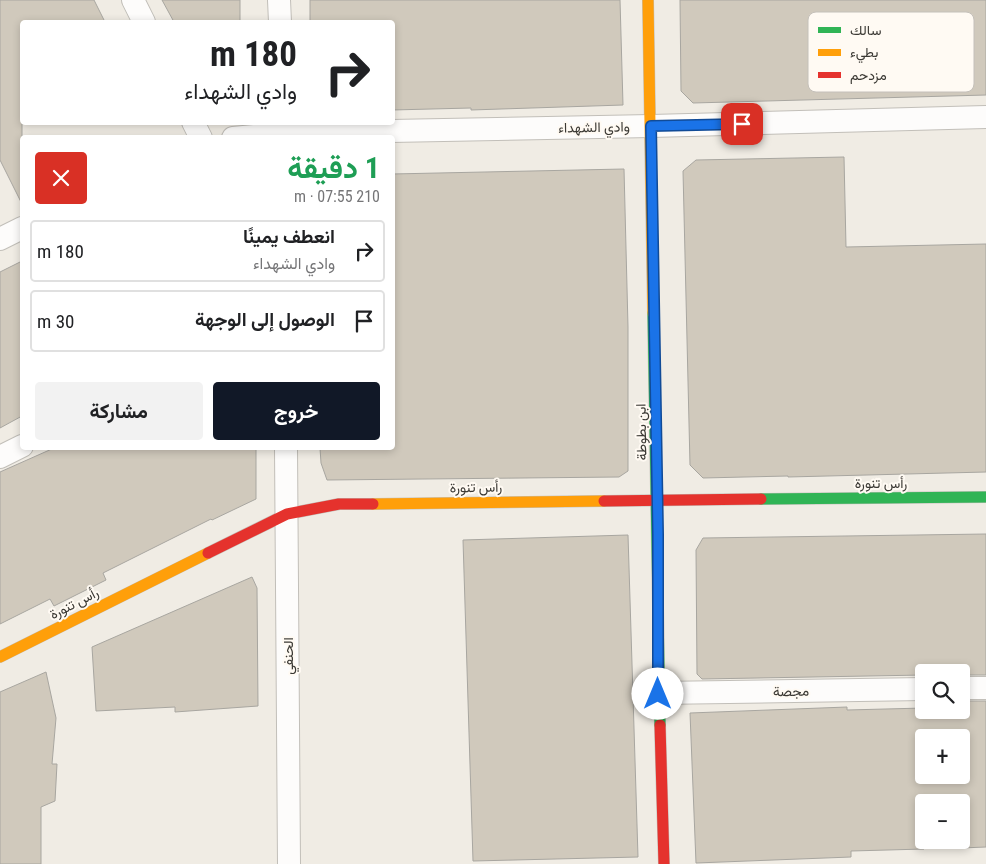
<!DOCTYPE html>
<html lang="ar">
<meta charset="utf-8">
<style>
:root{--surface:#fff;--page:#f2f2f2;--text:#202124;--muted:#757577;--line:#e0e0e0;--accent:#111827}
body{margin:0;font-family:"Roboto Condensed",Vazirmatn,sans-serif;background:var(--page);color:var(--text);direction:rtl;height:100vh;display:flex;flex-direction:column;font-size:19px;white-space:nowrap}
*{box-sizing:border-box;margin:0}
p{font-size:16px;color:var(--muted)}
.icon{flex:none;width:28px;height:28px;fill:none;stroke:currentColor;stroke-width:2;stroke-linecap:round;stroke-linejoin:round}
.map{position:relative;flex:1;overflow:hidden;direction:ltr}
.drawer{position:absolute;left:20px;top:135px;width:375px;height:315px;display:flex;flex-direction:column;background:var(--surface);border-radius:5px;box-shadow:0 2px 8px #0003;direction:rtl}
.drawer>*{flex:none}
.guide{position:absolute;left:20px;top:20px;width:375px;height:105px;border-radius:5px;box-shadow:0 2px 8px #0003;direction:rtl;background:#fff;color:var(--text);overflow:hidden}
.controls{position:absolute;left:915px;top:664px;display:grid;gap:10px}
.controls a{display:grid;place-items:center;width:55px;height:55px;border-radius:5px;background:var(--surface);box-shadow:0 2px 8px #0003;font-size:25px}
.pin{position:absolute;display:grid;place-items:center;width:42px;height:42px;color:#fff;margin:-21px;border-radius:10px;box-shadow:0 2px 8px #0006}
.me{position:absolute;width:55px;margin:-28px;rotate:0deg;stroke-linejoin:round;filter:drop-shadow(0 0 4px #0008)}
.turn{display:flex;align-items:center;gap:18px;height:105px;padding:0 15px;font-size:22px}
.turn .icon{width:65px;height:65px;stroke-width:2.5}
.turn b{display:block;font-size:35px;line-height:42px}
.round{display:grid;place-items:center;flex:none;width:52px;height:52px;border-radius:5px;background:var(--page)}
.headline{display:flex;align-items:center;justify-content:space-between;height:85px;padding:0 15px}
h1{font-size:30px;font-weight:700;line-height:38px;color:#1e9e55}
.button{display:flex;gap:10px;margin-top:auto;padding:10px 15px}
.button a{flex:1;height:58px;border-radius:5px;background:var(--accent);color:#fff;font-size:20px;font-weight:700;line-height:58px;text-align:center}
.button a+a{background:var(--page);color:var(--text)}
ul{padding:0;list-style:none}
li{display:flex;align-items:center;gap:15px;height:62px;margin:0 10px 8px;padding:0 5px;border:2px solid var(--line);border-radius:5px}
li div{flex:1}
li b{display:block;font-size:19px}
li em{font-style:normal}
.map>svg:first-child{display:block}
</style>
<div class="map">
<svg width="986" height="864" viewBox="0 0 986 864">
<rect width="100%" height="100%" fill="#f0ece4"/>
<!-- building -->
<path fill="#d0c9bc" stroke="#a8a6a0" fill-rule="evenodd" d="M0,0h94l11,22h-83v182l-22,-44z
M162,0h78v22h-66z
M310,0h310l3,105 -152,5v-2l-79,2v-88h-82z
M680,0h306v95l-293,8 -12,-12z
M844,157l2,90 140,-3v228l-198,5v-1l-85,2 -13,-13 -7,-294 13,-11z
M624,169l4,158v144l-9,6 -292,3 -6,-17 -1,-15h72v-274z
M22,261v155l-22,12v-156z
M54,448h202v51l-44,21 -1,-1 -108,54 3,7 -52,26 -4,-7 -50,25v-152z
M986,534v141h-25v-3h-37v3l-222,4 -5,-5 -1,-124 7,-12z
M628,535l10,322 -165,4 -10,-321z
M252,577l5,11 1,118 -83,6v-5l-79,4 -4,-64z
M46,672l10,46 -4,46h5l-2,37 -14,6v57h-41v-172z
M961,701h25v146l-25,1v-46h-37v47l-73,2v6l-155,6 -6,-150 157,-6v3l77,-2v2h37zM924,738h37v37h-37z"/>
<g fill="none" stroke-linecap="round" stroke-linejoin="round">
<!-- street casing -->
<g stroke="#c2bfb9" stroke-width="24">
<path id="street" d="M133,0l11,22
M279,0l1,22
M193,122l8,16
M233,138l52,-5 366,-7 335,-9
M0,239l22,-11
M286,448l3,416
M0,457l22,-11
M961,688h25
M658,693l266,-4"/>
</g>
<!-- fast casing -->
<g stroke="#c2bfb9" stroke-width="12">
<path id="fast" d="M653,313l7,412
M761,499l225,-2"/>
</g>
<!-- slow casing -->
<g stroke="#c2bfb9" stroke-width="12">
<path id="slow" d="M648,0l5,313
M373,504l231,-3
M0,657l208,-104"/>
</g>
<!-- jam casing -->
<g stroke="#c2bfb9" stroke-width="12">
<path id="jam" d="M604,501l157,-2
M208,553l79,-39 52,-10h34
M660,725l4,139"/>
</g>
<!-- street -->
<use href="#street" stroke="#fdfcfb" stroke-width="22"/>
<!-- fast -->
<use href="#fast" stroke="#30b455" stroke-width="11"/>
<!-- slow -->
<use href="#slow" stroke="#ff9f0a" stroke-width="11"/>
<!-- jam -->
<use href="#jam" stroke="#e5322d" stroke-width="11"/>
</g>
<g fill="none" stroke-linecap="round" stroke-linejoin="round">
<!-- route casing -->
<g stroke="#114b97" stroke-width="12">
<path id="route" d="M658,694v-160l-7,-408 91,-2"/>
</g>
<!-- route -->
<use href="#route" stroke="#1a73e8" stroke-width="9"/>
</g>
<g text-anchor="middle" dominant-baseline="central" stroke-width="4" stroke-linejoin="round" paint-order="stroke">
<!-- street labels -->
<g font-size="14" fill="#3b3934" stroke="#fffaf3">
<text transform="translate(594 127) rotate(-1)">وادي الشهداء</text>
<text transform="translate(641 432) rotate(-91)">ابن بطوطة</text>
<text x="881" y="483">رأس تنورة</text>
<text transform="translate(476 487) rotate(-1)">رأس تنورة</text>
<text transform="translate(74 603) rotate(-27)">رأس تنورة</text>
<text transform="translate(288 656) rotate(-90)">الحنفي</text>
<text transform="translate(791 691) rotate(-1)">مجصة</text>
</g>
</g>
<!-- legend -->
<rect x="808" y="12" width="166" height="80" rx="8" fill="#fffaf3" stroke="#c4c0ba" stroke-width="1"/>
<rect x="818" y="27" width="23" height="6" fill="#30b455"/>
<rect x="818" y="49" width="23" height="7" fill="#ff9f0a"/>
<rect x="818" y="72" width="23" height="6" fill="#e5322d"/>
<g font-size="14" fill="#3b3934">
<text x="850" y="35">سالك</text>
<text x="850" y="57">بطيء</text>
<text x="850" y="80">مزدحم</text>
</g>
</svg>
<div class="controls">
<a><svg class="icon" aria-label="search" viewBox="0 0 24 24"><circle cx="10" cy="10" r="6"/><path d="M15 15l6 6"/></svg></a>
<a>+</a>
<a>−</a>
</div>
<div class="pin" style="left:742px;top:124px;background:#d93025"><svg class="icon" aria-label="arrive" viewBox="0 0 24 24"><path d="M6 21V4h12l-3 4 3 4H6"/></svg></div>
<svg class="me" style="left:658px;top:694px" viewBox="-20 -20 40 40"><circle r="19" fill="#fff"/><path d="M0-13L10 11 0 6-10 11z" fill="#1a73e8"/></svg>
<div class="guide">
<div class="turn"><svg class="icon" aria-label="right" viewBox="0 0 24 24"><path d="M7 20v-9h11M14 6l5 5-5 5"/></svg><div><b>180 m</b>وادي الشهداء</div></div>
</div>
<section class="drawer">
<div class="headline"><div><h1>1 دقيقة</h1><p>210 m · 07:55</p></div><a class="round" style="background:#d93025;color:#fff"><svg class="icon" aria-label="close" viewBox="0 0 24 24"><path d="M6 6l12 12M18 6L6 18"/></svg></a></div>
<ul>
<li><svg class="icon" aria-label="right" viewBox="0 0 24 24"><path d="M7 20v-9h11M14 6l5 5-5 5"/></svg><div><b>انعطف يمينًا</b><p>وادي الشهداء</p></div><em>180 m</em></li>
<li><svg class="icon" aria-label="arrive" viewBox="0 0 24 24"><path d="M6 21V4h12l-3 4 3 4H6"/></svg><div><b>الوصول إلى الوجهة</b></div><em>30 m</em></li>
</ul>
<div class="button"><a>خروج</a><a>مشاركة</a></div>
</section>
</div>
